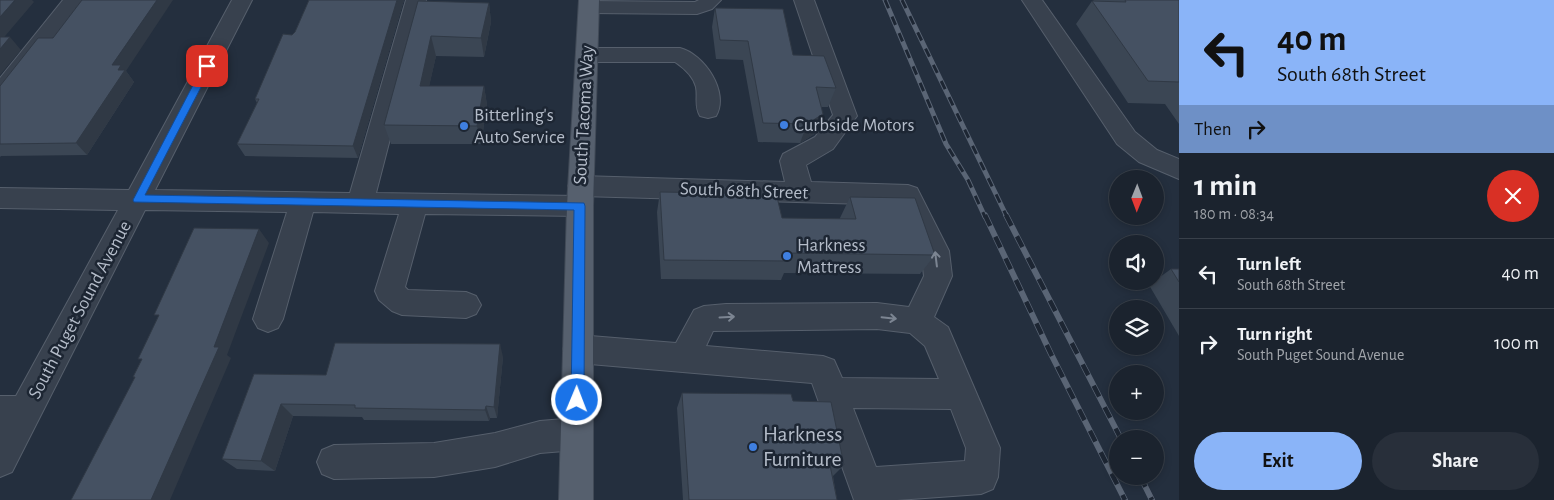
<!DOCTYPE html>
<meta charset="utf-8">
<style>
:root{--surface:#1b232e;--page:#282f3a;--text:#f1f3f6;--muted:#a0a4aa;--line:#39404a;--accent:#8ab4f8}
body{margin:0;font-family:"Alegreya Sans",sans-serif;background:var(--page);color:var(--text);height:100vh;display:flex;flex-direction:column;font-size:19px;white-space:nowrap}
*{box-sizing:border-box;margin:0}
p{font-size:16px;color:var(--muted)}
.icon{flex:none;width:28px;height:28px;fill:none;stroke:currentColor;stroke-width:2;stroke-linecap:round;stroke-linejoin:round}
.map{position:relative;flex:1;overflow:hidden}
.panel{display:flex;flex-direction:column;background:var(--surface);width:375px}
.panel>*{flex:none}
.banner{background:#8ab4f8;color:#111;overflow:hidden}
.needle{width:32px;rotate:181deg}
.fabs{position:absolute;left:1109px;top:170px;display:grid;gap:10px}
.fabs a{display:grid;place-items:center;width:55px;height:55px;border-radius:50%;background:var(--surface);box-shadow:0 2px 8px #0003,0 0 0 1px var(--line);font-size:25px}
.pin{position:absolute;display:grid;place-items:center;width:42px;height:42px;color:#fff;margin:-21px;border-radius:10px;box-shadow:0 2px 8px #0006}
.me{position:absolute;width:55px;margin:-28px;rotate:1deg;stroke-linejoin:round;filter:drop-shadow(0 0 4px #0008)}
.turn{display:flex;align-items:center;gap:18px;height:105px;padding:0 15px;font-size:22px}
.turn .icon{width:65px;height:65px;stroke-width:2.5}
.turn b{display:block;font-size:35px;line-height:42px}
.then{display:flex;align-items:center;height:48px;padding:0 15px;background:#0003;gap:10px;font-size:19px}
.round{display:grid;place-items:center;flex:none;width:52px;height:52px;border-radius:26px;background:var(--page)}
.summary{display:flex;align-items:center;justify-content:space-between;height:85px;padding:0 15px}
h1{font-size:30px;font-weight:700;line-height:38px}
.primary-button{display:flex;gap:10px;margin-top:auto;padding:10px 15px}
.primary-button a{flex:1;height:58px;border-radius:30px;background:var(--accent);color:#111;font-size:20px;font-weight:700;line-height:58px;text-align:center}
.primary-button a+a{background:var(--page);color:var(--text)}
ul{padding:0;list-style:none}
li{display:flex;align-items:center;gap:15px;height:70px;padding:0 15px;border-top:1px solid var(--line)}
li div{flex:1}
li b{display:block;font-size:19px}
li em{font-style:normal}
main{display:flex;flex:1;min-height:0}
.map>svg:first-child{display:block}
</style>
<main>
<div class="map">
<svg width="1179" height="500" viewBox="0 0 1179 500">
<rect width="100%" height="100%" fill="#242f3e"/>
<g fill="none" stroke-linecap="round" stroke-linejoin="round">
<!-- minor casing -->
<g stroke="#565f6c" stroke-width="2">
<path id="minor" d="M63,0h21l-76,100 -8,2v-24z
M232,0h20l-97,190 195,3 56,-193h20l-50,193 204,3 9,3 4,7 -4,7 -9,3 -155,-2 -20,73 3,3 58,2 10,4 5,9 -5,9 -10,4 -64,-3 -10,-4 -13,-11 -4,-9 24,-77 -86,-2 -30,107 -5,9 -10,4 -10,-4 -5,-9 34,-107 -142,-2 -133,262 -12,5v-81h16l102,-186 -118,-2v-20l129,2z
M699,0h22l-9,9 -15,5 -108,-1 -7,-2 -3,-4 3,-4 7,-2 106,1z
M794,0h20l43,116 -24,33 -27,16 5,17 97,3 9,3 32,63 3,25 -18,41 14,10 52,121 -2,29 -5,12 -12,5 -84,6h-43l-42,-117 -234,-20 -11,-4 -4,-10 4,-10 11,-4 98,8 18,-33 10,-4 22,-2 151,-1 32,4 15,-31 -3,-25 -21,-46 -319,-9 -9,-3 -4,-7 4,-7 9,-3 204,6 -5,-21 3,-7 32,-17 18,-22zM877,329l33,4 15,13 14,33 -97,-1 -8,-18 -11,-4 -117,-10 7,-15zM853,408l98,1 15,39 -1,13 -89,6z
M1022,0h20l93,132 22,18 22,9v20l-40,-17 -22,-18z
M587,48h93c24,6 50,44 36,68l-8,2 -8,-2c-6,-10 -2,-19 -4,-29 -3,-11 -12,-19 -21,-25h-88l-8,-2 -3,-5 3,-5z
M576,418l12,5 4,11 -4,11 -12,5 -36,3 -45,14 -61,10 -100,2 -12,-5 -5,-12 5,-12 12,-5 100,-2 61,-10 45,-12z"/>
</g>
<!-- major casing -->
<g stroke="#414a57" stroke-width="2">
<path id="major" d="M579,0h20l-6,206v294h-34l8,-294z"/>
</g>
<!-- minor -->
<use href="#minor" fill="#38414e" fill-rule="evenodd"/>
<!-- major -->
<use href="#major" fill="#56606e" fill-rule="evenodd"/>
<!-- rail-far1 casing -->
<g stroke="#5a6575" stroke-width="5">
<path id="rail-far1" d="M885,0l61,144 22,36 17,37
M902,0l105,217"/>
</g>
<!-- rail casing -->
<g stroke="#5a6575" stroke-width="6">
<path id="rail" d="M985,215l66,139 74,146
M1006,215l115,224
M1140,476l12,24"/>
</g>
<!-- rail-far1 -->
<use href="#rail-far1" stroke="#1d2633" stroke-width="3" stroke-dasharray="9" stroke-linecap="butt"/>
<!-- rail -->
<use href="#rail" stroke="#1d2633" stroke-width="4.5" stroke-dasharray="12" stroke-linecap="butt"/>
</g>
<!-- wall -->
<path fill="#3b4654" d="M309,0h95l-46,158 -113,-2 -8,-12 20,-41 -2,-4 40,-67z
M1093,0h86v124l-14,-20 -37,-1 -52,-79 16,-23h2z
M418,1l71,2 2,19 -7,35 -48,-1 -7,30h55l3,19 -6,39h-90l-7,-19z
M715,8l78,47 43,33 -8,19h-7l-5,26 -16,10 -42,-1 -15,-82 -27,-1 -4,-32z
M126,71l8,11 -47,73 -86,1 -1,1v-71z
M660,192l66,4 56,22 58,1v-1l10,-21 85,58 -15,19 -136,-1 -3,7 -120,-1 -4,-67z
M1171,269h8v67l-30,-51z
M503,357l-6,61h-7l-1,3 -125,-1 -2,-3 -69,-1 -18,55 -38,-2 -15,-10 32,-85 72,1z
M682,393l111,8 51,64 -11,11 4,24h-154l-6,-92z"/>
<!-- shaded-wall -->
<path fill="#303945" d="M15,0h17l2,2 -34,40v-25z
M157,0h16l-47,71 8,11 -47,73 -11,-12 36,-78z
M397,0h7l-46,158 -5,-12z
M489,3l2,19 -7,35 -3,-19z
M431,36l5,20 -11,49 -5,-19z
M10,37l11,13 -21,25v-26z
M484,86l3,19 -6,39 -4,-18z
M823,114l-7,19 -16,10 7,-19z
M259,229l10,14 -42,112 4,3 -61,142h-19l63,-153z
M500,344l3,13 -6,61 -3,-11z
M281,404l12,12 -18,55 -14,-10z
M486,406l4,12 -1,3 -4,-11z"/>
<!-- building -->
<path fill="#455162" stroke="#303945" d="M0,0h15l-15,17z
M82,0h75l-45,65h9l-3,5h7l-49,73 -76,1v-58l38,-48h15z
M309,0h88l-44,146 -116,-2 22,-45h-4l28,-65 9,1 3,-3z
M1125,0h54v82l-31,-1 -56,-80 34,1z
M418,1l71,2 -8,35 -50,-2 -11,50h64l-7,40 -93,-1z
M715,8l68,1 10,46 31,1 12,32 -20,-1 7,27 -16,10 -44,-1 -15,-82 -28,-1z
M0,37h10l-10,12z
M660,192l65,1 1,3 51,1 5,21 74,1 -6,-22 65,1 20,57 -147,-2 1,8 -125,-1z
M194,228l65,1 -45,118h5l-68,153h-80l64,-123h-2l9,-18h-4l21,-44h-5z
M1171,269h8v13z
M335,343l165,1 -6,63 -8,-1 -1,4 -130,-2v-3l-74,-1 -20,57 -39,-2 32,-85 72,1z
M682,393l109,1 2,7 38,1 13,63h-14l7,35h-148z"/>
<!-- one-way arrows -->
<defs><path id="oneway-shaft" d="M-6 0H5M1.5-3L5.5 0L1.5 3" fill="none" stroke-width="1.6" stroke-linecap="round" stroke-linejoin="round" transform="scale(1.25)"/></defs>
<g stroke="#7c8592">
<use href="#oneway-shaft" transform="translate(936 259) rotate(-97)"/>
<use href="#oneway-shaft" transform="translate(727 317) rotate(-3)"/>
<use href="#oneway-shaft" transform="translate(889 318) rotate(6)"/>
</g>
<!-- route -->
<path fill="#1a73e8" stroke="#114b97" d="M207,63l5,3 -67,129 439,8 1,3 -1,194 -2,4 -5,2 -5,-2 -1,-4 3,-190 -440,-8 -1,-2 70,-134z"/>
<!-- markers -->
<g fill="#3f7fe0" stroke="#1d2633" stroke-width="2">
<circle cx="784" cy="125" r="5"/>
<circle cx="464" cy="126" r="5"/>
<circle cx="787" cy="256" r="5"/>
<circle cx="753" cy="447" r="5"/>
</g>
<g text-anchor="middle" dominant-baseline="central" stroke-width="5" stroke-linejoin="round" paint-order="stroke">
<!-- poi labels -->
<g font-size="19" fill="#b4bcc9" stroke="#1d2633" text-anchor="start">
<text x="474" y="115">Bitterling's<tspan x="474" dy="22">Auto Service</tspan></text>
<text x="794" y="125">Curbside Motors</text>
<text x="797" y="245">Harkness<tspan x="797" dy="22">Mattress</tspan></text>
</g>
<!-- street labels -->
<g font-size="19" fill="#b4bcc9" stroke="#1d2633">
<text transform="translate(584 115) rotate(-87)">South Tacoma Way</text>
<text transform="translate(744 191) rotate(2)">South 68th Street</text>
<text transform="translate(80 310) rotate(-62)">South Puget Sound Avenue</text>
</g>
<!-- near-poi labels -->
<g font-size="22" fill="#b4bcc9" stroke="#1d2633" text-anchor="start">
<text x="763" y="434">Harkness<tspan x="763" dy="25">Furniture</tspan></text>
</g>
</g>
</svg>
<div class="fabs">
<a><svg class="needle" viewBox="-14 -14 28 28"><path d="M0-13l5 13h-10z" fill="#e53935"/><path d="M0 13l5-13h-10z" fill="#a0a4aa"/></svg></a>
<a><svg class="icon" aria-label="sound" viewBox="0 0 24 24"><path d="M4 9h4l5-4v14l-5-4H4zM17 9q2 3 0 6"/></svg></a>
<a><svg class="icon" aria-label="layers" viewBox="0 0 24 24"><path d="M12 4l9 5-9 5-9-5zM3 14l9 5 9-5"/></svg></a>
<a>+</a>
<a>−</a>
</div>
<div class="pin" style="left:207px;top:66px;background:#d93025"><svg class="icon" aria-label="arrive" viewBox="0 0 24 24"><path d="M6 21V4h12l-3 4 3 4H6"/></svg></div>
<svg class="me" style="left:577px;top:400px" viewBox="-20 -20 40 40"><circle r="17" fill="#1a73e8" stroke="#fff" stroke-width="3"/><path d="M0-11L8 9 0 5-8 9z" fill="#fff"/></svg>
</div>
<section class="panel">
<div class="banner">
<div class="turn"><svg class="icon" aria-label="left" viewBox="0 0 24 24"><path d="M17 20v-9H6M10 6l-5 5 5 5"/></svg><div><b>40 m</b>South 68th Street</div></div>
<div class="then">Then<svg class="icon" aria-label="right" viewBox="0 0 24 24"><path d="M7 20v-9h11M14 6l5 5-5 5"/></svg></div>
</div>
<div class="summary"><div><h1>1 min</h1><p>180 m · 08:34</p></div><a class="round" style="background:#d93025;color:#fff"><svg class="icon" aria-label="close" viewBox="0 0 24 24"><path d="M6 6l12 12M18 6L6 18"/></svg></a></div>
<ul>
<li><svg class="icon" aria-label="left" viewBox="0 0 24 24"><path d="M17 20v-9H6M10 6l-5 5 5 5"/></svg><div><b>Turn left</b><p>South 68th Street</p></div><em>40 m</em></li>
<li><svg class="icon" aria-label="right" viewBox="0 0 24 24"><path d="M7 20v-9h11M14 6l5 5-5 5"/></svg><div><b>Turn right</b><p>South Puget Sound Avenue</p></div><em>100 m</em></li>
</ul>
<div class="primary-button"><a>Exit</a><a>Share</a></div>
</section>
</main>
